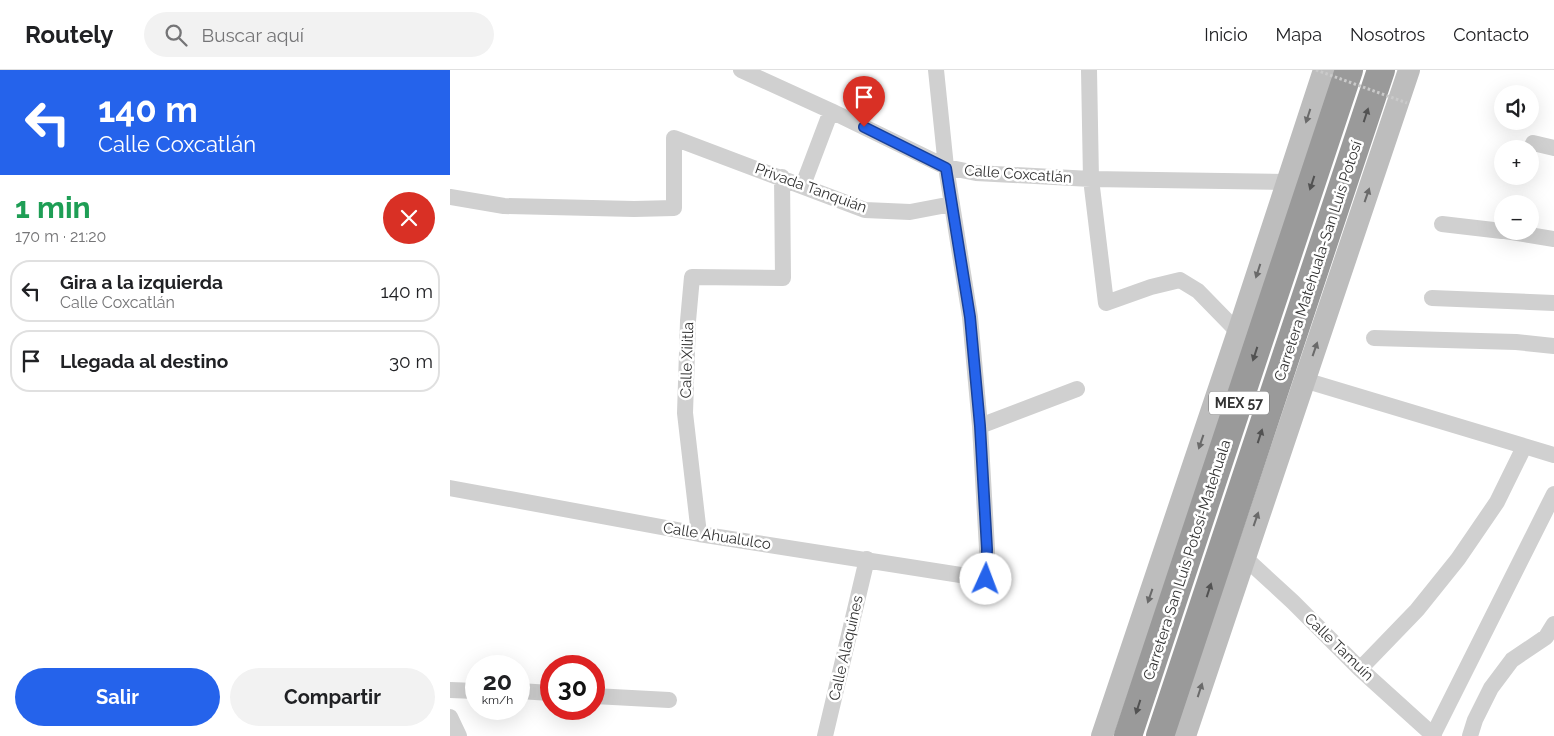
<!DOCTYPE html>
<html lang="es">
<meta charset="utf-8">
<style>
:root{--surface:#fff;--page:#f2f2f2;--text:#202124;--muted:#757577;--line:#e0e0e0;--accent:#2563eb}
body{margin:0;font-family:Raleway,sans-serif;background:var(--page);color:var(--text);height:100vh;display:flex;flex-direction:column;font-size:19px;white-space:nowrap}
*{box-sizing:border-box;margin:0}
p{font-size:16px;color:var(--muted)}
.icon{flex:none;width:28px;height:28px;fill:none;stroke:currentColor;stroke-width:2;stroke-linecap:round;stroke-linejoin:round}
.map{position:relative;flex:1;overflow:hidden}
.details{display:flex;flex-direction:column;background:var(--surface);width:450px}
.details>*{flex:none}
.top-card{background:#2563eb;color:#fff;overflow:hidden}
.fabs{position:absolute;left:1044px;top:15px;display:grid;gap:10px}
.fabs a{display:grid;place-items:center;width:45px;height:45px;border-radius:50%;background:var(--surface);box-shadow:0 5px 20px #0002;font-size:25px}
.speed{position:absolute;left:15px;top:585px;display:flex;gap:10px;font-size:25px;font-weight:700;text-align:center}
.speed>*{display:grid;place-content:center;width:65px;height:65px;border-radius:50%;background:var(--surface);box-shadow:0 5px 20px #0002;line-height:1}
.speed small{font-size:12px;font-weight:400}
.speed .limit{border:8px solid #d22;background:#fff;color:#111}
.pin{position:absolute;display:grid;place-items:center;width:42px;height:42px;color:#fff;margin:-51px -21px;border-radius:50% 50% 50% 0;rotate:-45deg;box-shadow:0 0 5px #0007}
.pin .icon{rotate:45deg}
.me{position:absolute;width:55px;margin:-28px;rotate:2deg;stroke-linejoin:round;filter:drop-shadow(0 0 4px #0008)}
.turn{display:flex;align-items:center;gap:18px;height:105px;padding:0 15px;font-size:22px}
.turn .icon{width:65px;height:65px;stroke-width:2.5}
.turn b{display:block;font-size:35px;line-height:42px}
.round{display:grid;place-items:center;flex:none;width:52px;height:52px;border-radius:26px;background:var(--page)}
.headline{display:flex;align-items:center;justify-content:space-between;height:85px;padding:0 15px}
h1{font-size:30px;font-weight:700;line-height:38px;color:#1e9e55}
.action{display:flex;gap:10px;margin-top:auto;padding:10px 15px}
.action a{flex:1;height:58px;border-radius:30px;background:var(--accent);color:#fff;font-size:20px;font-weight:700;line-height:58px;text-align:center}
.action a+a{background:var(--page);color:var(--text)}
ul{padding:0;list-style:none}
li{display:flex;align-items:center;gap:15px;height:62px;margin:0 10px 8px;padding:0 5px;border:2px solid var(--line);border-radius:20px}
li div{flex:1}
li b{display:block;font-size:19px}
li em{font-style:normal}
header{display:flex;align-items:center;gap:30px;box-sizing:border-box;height:70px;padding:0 25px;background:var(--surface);border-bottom:1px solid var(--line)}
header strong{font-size:24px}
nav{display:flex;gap:28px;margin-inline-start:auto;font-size:18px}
.search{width:350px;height:45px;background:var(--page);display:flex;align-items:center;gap:12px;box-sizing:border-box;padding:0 18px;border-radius:28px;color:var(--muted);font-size:19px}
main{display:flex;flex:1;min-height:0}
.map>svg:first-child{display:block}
</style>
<header>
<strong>Routely</strong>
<div class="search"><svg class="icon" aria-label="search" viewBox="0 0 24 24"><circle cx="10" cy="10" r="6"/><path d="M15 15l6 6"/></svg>Buscar aquí</div>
<nav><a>Inicio</a><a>Mapa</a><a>Nosotros</a><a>Contacto</a></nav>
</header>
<main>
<section class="details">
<div class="top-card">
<div class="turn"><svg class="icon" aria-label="left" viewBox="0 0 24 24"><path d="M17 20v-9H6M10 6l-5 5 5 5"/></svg><div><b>140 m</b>Calle Coxcatlán</div></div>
</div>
<div class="headline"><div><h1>1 min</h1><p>170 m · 21:20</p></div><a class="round" style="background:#d93025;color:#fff"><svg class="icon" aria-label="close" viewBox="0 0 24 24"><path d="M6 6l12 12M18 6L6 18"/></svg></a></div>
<ul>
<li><svg class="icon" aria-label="left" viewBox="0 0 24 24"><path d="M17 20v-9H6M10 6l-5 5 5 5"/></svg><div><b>Gira a la izquierda</b><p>Calle Coxcatlán</p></div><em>140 m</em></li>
<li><svg class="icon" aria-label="arrive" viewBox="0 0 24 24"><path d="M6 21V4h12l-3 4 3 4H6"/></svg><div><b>Llegada al destino</b></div><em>30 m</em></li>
</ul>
<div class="action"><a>Salir</a><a>Compartir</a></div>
</section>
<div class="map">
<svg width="1104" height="666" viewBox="0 0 1104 666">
<rect width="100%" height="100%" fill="#fff"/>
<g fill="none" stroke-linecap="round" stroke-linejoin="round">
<!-- street -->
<path stroke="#d0d0d0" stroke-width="16" d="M291,0l90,41 115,56 30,6 115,6 196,3
M639,0l2,109 15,124 45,-16 29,-7 18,11 40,41
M1083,73l21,5
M353,115l28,-74
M0,127l54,9 130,3 40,-1v-70l191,72 45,2 42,-8
M992,154l60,7
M1055,161l49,8
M982,228l122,5
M924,268l142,4 38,4
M854,310l250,75
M530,356l97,-37
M0,418l249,46 287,45 1,-30 -7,-123 -10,-109 -24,-150 -10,-97
M249,464l-14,-121 3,-92 4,-44 91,1 -1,-101
M794,487l49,45 67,67 74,67
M910,599l57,-59 41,-51 39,-57 27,-55
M0,620l26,1
M69,621l32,2
M144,626l75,4
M0,647l9,19
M983,665l121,-241
M375,666l42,-177
M1020,666l5,-16 16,-32 21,-28 34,-23 8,-13"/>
<!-- secondary -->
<path stroke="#bdbdbd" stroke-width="22" d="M652,666l136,-404 86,-262
M735,666l224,-666"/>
<!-- highway -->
<path stroke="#9a9a9a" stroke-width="28" d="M678,666l221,-666
M710,666l221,-666"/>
<!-- path-bridge -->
<path stroke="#cacaca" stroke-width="3" stroke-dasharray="2.5 2.5" stroke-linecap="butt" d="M866,0l91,33"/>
</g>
<!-- one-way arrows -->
<defs><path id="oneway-solid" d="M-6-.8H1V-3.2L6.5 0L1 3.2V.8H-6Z" transform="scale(1.25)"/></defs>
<g fill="#525252">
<use href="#oneway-solid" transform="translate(916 45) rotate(-72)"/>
<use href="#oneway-solid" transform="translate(862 113) rotate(108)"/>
<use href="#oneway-solid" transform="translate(805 284) rotate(108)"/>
<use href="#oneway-solid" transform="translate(810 366) rotate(-72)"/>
<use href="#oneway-solid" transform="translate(759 520) rotate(-72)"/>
<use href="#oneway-solid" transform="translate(688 637) rotate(108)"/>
</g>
<g fill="#6a6a6a">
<use href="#oneway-solid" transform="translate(858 46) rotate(108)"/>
<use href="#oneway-solid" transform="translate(917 125) rotate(-71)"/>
<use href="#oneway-solid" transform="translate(808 201) rotate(108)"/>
<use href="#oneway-solid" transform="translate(865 279) rotate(-71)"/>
<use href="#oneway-solid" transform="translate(751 372) rotate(109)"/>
<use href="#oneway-solid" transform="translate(806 449) rotate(-71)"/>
<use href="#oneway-solid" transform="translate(700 526) rotate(109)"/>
<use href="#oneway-solid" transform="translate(750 620) rotate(-72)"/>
</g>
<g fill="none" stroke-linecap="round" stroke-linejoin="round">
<!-- route casing -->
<g stroke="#184099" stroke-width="12">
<path id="route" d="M414,57l82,41 24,149 10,109 7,123 -1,30"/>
</g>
<!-- route -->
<use href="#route" stroke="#2563eb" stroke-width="9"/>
</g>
<g text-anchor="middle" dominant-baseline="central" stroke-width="5" stroke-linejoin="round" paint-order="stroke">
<!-- shield labels -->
<rect fill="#fff" stroke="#707070" stroke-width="1" x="759" y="321.5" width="60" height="23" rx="4"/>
<g font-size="14" font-weight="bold" fill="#333">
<text x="789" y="333">MEX 57</text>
</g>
<!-- street labels -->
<g font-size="15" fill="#333" stroke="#fff">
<text transform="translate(568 104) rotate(4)">Calle Coxcatlán</text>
<text transform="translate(361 118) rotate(20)">Privada Tanquián</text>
<text transform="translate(868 191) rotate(-72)">Carretera Matehuala-San Luis Potosí</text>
<text transform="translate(237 290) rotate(-88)">Calle Xilitla</text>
<text transform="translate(267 466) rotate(9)">Calle Ahualulco</text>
<text transform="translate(737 490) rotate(-72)">Carretera San Luis Potosí-Matehuala</text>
<text transform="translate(889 577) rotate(44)">Calle Tamuín</text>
<text transform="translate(396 578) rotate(-77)">Calle Alaquines</text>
</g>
</g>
</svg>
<div class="fabs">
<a><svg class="icon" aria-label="sound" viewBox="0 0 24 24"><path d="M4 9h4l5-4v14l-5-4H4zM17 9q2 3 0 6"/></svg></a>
<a>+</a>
<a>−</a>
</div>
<div class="speed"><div>20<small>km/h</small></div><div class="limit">30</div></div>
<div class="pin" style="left:414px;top:57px;background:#d93025"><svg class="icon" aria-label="arrive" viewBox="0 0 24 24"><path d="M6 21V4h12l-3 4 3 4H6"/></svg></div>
<svg class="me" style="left:536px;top:509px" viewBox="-20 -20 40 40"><circle r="19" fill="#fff"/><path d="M0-13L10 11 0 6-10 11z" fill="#2563eb"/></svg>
</div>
</main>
